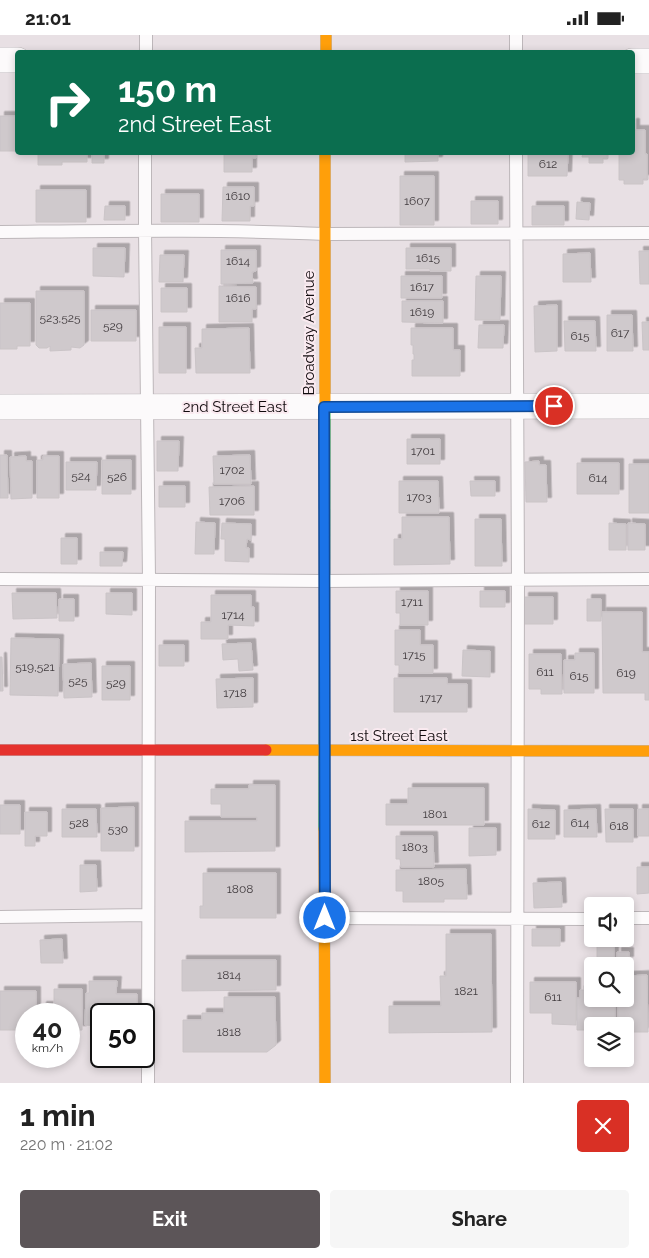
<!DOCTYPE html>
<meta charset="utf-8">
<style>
:root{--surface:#fff;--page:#f6f6f6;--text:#222;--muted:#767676;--accent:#5c5558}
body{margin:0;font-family:Raleway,sans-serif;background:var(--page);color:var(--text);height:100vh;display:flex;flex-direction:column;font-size:19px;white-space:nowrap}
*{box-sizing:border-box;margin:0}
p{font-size:16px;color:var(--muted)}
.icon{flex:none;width:28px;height:28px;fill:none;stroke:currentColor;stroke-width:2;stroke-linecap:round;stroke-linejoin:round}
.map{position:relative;height:1048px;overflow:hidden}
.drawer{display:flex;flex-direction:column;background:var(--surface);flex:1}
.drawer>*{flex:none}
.banner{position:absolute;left:15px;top:15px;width:620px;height:105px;border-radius:5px;box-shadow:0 2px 8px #0003;background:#0b6e4f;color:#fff;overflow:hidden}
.buttons{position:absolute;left:584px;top:862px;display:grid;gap:10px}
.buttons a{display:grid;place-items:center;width:50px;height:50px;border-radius:5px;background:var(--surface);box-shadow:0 2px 8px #0003;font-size:25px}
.speed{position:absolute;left:15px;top:968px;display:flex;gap:10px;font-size:25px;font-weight:700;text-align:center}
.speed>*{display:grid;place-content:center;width:65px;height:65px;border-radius:50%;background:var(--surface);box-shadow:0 2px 8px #0003;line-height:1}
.speed small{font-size:12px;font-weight:400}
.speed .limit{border:2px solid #111;border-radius:8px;background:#fff;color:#111}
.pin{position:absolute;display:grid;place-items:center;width:42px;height:42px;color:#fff;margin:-21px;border:2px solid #fff;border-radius:50%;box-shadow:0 1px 5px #0007}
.me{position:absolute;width:55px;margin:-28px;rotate:0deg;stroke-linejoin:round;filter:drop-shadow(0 0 4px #0008)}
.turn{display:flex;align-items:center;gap:18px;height:105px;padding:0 20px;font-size:22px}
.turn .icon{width:65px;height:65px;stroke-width:2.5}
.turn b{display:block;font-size:35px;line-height:42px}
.round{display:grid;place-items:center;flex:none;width:52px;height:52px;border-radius:5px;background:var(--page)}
.head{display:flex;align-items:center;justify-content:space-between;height:85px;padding:0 20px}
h1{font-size:30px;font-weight:700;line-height:38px}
.action{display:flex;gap:10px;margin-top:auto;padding:10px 20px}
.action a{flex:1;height:58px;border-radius:5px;background:var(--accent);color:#fff;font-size:20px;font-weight:700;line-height:58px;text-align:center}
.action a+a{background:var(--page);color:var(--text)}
.status{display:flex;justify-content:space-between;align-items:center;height:35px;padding:0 25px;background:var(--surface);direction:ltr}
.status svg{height:14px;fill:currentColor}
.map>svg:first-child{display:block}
</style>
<div class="status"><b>21:01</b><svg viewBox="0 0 49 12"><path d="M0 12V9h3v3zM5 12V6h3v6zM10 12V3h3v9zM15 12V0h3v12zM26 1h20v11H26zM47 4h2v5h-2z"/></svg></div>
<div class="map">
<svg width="649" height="1048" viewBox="0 0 649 1048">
<defs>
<filter id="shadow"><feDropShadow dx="4.5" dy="-4.5" stdDeviation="0" flood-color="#0004"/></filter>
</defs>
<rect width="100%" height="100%" fill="#e8e0e4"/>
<!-- building -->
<path fill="#cfc9cc" stroke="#cac4c7" filter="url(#shadow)" d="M0,81h18v35h-18z
M632,88h3v7h10v24h2v25h-4v5h-19v-4h-5v-26l13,-1z
M38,118h49v9h-25v3h-24z
M92,118h37l-25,1v9h-12z
M224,118h32v5h-4v14h-28z
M405,118h33v8l-33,1z
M528,118h40l-1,23h-39z
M583,118h24v5h-4v5h-14v-6h-7z
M400,141h34v49h-34z
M223,152h31v19h-4v15h-28z
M36,155h50v32h-50z
M161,159h38v28h-38z
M471,166h27v23h-27z
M577,167l13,1 -1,17 -13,-1z
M105,171h20v14h-21z
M532,171h32v19h-32z
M93,213h32l-1,29 -31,-1z
M406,213h45v23h-21v-2h-24z
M221,215h35v21l-4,1 1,11 -32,1z
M639,216h10v33h-9z
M590,218l1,29h-28v-28z
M160,220h24l-1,27h-24z
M401,241h41v22h-41z
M476,241h25l-1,44h-25z
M219,251l37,1v22h-4v13h-33z
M161,253h26v24h-26z
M36,256h48v54l-4,3 -9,-1v3l-21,1v-5l-3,2h-8l-3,-3z
M402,266h41v22l-41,-1z
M0,268h30v43h-13v3h-17z
M557,270v46l-22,1 -1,-46z
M91,275h45v31h-45z
M607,280h25l1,36h-26z
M564,286h31l1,30h-31z
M642,287h7v28h-6z
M479,290h25l-1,23h-25z
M159,292h27v46h-27z
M249,293l1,45h-54l-1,-25h7v-19z
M411,293h42v22h7v26h-48v-16h2v-6h-1v-9h-2z
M407,404h33v25h-33z
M157,406h22l-1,30h-21z
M0,420h7l1,43h-8z
M250,420l1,29h-37l-1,-28z
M26,421v5h6v37l-21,1 -1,-42z
M43,421h16v42h-22v-38h6z
M102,425h29v34h-29z
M539,426v4h7l1,37h-21l-1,-40z
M66,427h31l-1,28h-30z
M577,428h42v31h-42z
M629,429h20v49h-20z
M399,446h39l1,32h-40z
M470,446h25v15h-24z
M159,451h26v21h-26z
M254,451v29h-44l-1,-28z
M402,482h47l1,47 -56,1v-26h8z
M475,484h26l1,47h-27z
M196,487l19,1 -1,31h-19z
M222,488l29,1v16l-4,-1 -1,9h3v14l-24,-1v-22h-4z
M609,488l17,1v26h-17z
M628,488l17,1v26h-17z
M61,503h16v26h-16z
M100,517h23l-1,14h-22z
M396,556h32v34h-28v-12h-4z
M480,556h25v16h-25z
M12,558h44l1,25 -44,1z
M106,558h26v22l-26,-1z
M211,560h40v12h3v19l-26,-1v14h-27v-17h10z
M524,562h29v27h-29z
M59,564h15v22h-15z
M587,564h14v22h-14z
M602,577h40v40h7v48h-4v-7h-42z
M395,595h25v15h13v28h-34v-8h-4z
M11,603l48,1 -1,57 -48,-1z
M251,608l2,27 -14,1 -1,-12 -15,1 -1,-16z
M159,610h25v21h-25z
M463,615l27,1v26l-28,-1z
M575,618h19v40h-30v-33h11z
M529,619h32l1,40h-21v-5h-12z
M0,622h2l1,34h-3z
M91,628l1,34 -28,1 -1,-34z
M102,631h28v34h-28z
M253,643v29l-36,1 -1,-29z
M394,643h53v6h20v28h-73z
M249,750h26v66l-90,1v-31h72v-4h-36v-13h-10v-15h38z
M408,753h76v37h-98v-21h22z
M0,770h20v29h-20z
M134,772v44h-33v-43z
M62,774h34l1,28h-35z
M528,774l27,1v29h-27z
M596,774l1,28h-33v-27z
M605,774h28v33h-27z
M638,774h11v27h-11z
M25,777h22v24h-12v10h-10z
M469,793h27v27l-27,1z
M396,801h37l1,31h-33l-1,-8h-4z
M80,830h16l1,26 -17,1z
M637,832h12v26l-12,1z
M466,834l1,30h-23v3h-41v-11h-7v-21z
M203,838h73v45h-76v-12h3z
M561,847l1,25 -28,1 -1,-25z
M532,894h28v17h-28z
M446,899h45l1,98 -103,1v-27h52l-1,-30h6z
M62,904l1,24h-22l-1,-23z
M597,908h17v23h-17z
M617,917h12v9h-12z
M182,925h94v30l-94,1z
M647,940l1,57h-23v-6h-7v-27h7v-23z
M89,946h28l-1,13h21v20h-36v12l-16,-1 1,-32h3z
M530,947h46v43l-24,-1v-11h-22z
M54,954h28v41h-13v-16h-27v-8h12z
M580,955h12v9h23v27h-23v14h-3v-10h-12v-32h3z
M0,956h36v23h-10v16h-26z
M224,962h51l1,48 -9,7h-84v-32h19v-7h22z"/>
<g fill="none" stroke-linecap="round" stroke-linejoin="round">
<!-- lane casing -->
<g stroke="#bdb7ba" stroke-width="14">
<path id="lane" d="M146,0v18
M516,18v-18
M145,118v77l4,349 -1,504
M516,118l2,426 -1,504
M0,197c108,-1 217,-3 325,2l324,-1
M0,544l324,2 325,-2
M0,882l147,-2
M325,883l267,1
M625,883h24"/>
</g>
<!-- street casing -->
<g stroke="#bdb7ba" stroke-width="26">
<path id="street" d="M0,25h18
M632,26h17
M0,372l649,-1"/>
</g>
<!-- fast casing -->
<g stroke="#bdb7ba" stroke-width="12">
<path id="fast" d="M324,794l1,-419"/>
</g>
<!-- slow casing -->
<g stroke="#bdb7ba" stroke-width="12">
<path id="slow" d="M326,0v18
M325,375v-257
M266,715l383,1
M324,794l1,254"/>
</g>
<!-- jam casing -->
<g stroke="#bdb7ba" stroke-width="12">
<path id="jam" d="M0,715h266"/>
</g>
<!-- lane -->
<use href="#lane" stroke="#fcfafb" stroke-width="12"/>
<!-- street -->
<use href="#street" stroke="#fcfafb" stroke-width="25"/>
<!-- fast -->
<use href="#fast" stroke="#30b455" stroke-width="11"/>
<!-- slow -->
<use href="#slow" stroke="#ff9f0a" stroke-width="11"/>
<!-- jam -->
<use href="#jam" stroke="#e5322d" stroke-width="11"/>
</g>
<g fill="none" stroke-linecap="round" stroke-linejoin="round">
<!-- route casing -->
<g stroke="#114b97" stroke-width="12">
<path id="route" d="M325,883l-1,-511 230,-1"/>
</g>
<!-- route -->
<use href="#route" stroke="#1a73e8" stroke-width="9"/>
</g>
<g text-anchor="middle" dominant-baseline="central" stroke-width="4" stroke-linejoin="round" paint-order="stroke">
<!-- number labels -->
<g font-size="12" fill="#423c3f">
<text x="548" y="129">612</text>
<text x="238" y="161">1610</text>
<text x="417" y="166">1607</text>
<text x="428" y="223">1615</text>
<text x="238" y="226">1614</text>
<text x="422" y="252">1617</text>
<text x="238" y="263">1616</text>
<text x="422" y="277">1619</text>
<text x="60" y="283">523,525</text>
<text x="113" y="291">529</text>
<text x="620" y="298">617</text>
<text x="580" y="301">615</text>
<text x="423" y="416">1701</text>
<text x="232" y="435">1702</text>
<text x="81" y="441">524</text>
<text x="117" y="442">526</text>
<text x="598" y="443">614</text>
<text x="419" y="462">1703</text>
<text x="232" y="466">1706</text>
<text x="412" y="567">1711</text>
<text x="233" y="580">1714</text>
<text x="414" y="620">1715</text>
<text x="35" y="632">519,521</text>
<text x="545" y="637">611</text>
<text x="626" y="638">619</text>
<text x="579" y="641">615</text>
<text x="78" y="646">525</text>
<text x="116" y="648">529</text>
<text x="235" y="658">1718</text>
<text x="431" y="663">1717</text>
<text x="435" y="779">1801</text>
<text x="79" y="788">528</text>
<text x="580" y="788">614</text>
<text x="541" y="789">612</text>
<text x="619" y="791">618</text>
<text x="118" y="794">530</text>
<text x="415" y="812">1803</text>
<text x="431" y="846">1805</text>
<text x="240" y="854">1808</text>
<text x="229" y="940">1814</text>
<text x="466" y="956">1821</text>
<text x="553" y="962">611</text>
<text x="229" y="997">1818</text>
</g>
<!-- street labels -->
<g font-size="15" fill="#100a0d" stroke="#faeaf0">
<text transform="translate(309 298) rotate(-90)">Broadway Avenue</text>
<text x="235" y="372">2nd Street East</text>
<text x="399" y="701">1st Street East</text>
</g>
</g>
</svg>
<div class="buttons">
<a><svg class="icon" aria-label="sound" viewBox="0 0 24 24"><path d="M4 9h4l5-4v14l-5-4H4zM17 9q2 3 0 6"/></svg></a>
<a><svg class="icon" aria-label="search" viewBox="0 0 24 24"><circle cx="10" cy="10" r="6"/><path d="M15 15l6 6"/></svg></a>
<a><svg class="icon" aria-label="layers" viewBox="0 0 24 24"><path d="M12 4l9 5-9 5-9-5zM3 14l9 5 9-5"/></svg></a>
</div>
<div class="speed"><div>40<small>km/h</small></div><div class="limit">50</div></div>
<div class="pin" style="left:554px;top:371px;background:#d93025"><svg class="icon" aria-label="arrive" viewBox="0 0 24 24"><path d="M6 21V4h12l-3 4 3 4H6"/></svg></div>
<svg class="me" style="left:325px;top:883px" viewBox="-20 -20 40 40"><circle r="17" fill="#1a73e8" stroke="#fff" stroke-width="3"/><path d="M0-11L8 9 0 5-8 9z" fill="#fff"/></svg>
<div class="banner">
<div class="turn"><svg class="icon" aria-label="right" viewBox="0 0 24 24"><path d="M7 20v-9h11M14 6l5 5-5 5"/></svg><div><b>150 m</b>2nd Street East</div></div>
</div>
</div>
<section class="drawer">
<div class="head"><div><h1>1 min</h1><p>220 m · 21:02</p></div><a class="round" style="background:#d93025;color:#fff"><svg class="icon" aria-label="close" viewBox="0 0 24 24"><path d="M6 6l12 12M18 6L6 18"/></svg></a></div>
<div class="action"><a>Exit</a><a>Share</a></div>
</section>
